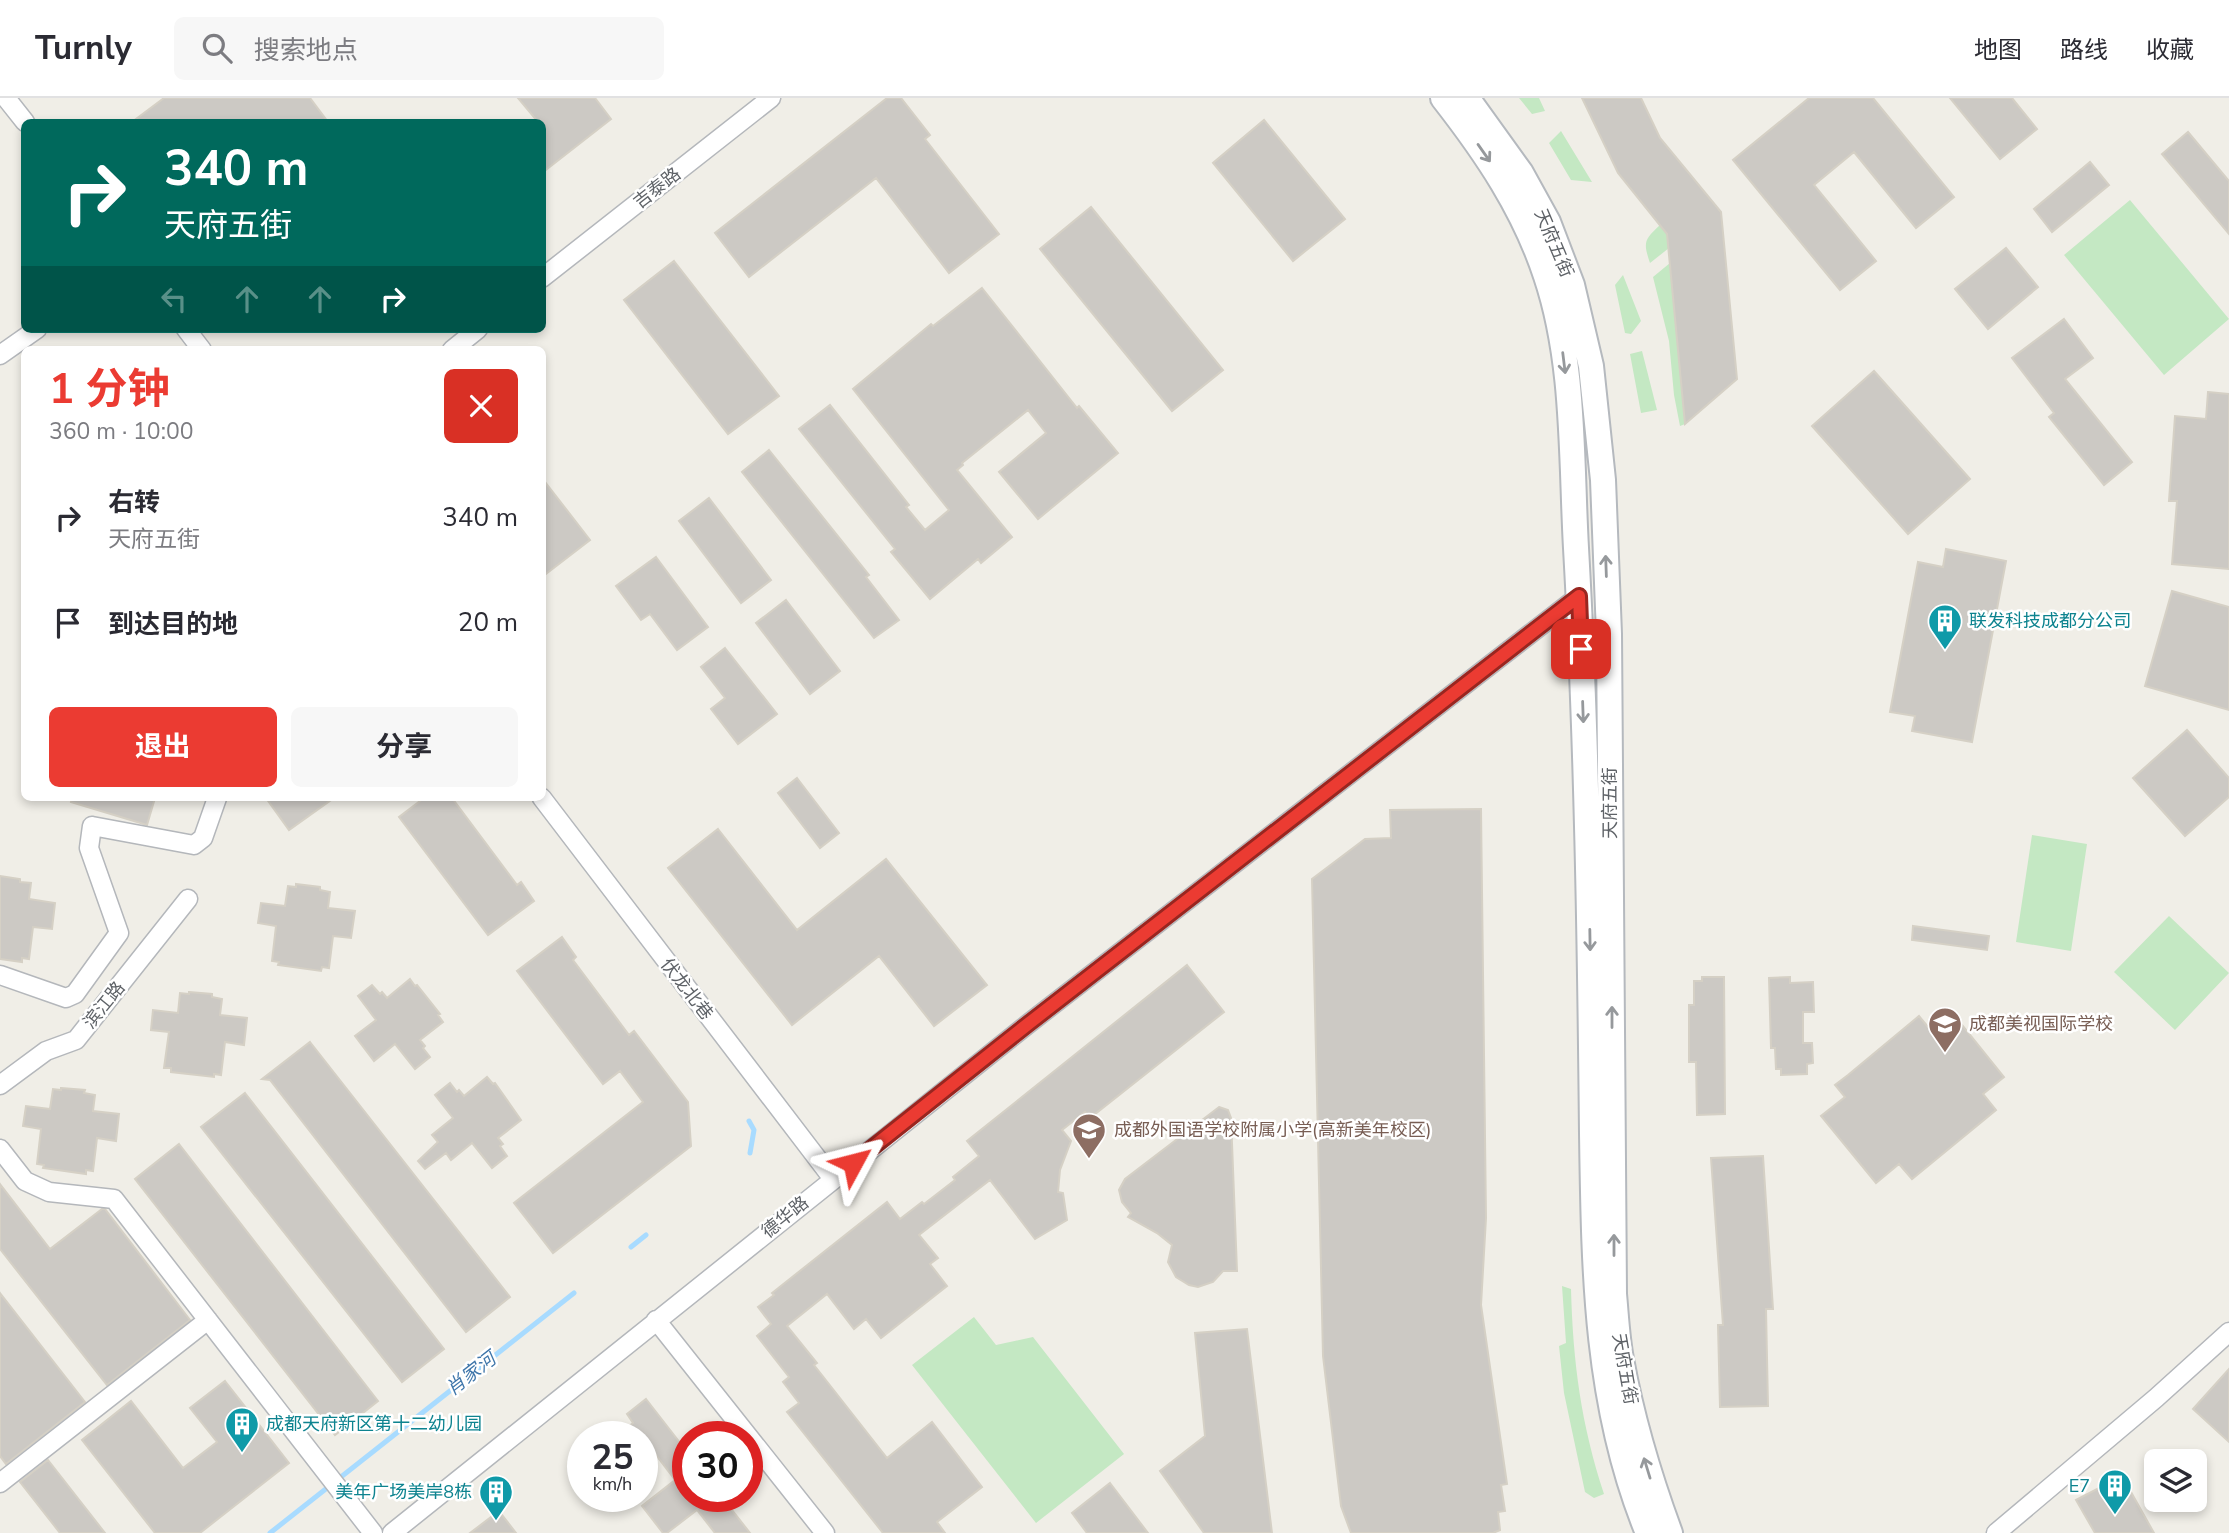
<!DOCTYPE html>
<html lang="zh">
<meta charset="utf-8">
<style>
:root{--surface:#fff;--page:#f7f7f7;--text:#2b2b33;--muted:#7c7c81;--line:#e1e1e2;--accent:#eb3b32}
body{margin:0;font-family:"Nunito Sans","Noto Sans SC",sans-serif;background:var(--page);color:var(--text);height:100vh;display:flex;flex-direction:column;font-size:26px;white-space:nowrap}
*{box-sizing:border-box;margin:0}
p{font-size:23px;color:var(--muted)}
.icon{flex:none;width:38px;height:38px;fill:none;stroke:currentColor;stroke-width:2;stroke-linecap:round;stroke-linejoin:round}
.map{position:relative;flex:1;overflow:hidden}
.sheet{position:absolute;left:21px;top:248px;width:525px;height:455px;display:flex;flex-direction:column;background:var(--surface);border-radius:10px;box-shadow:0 4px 10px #0003}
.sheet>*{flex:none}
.top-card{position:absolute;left:21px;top:21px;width:525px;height:214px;border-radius:10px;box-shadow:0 4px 10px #0003;background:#00695c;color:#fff;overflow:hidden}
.tools{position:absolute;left:2144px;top:1351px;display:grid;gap:14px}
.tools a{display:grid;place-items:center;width:63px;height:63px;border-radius:10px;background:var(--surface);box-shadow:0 4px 10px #0003;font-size:35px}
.speed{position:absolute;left:567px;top:1323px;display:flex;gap:14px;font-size:35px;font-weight:700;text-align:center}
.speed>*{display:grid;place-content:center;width:91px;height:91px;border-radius:50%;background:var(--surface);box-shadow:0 4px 10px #0003;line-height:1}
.speed small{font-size:18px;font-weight:400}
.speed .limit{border:10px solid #d22;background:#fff;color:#111}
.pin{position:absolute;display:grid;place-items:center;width:60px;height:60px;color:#fff;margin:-30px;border-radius:14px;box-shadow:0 4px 10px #0006}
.me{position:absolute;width:77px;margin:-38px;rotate:52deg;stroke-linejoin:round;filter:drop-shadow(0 0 5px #0008)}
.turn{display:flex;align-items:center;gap:24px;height:147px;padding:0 28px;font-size:32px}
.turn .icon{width:91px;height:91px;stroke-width:2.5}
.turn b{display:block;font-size:49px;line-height:60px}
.lanes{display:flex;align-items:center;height:66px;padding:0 28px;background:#0003;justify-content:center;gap:35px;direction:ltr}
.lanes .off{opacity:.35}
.round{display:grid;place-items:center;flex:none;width:74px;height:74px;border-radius:10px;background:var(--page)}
.headline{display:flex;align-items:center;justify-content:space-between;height:119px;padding:0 28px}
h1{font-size:42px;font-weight:700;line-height:52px;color:var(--accent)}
.primary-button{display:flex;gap:14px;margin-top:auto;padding:14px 28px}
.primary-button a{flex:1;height:80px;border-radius:10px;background:var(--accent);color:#fff;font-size:28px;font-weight:700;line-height:80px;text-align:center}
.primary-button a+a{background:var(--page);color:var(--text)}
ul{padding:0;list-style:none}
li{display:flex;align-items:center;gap:21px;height:105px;padding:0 28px}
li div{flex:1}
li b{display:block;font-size:26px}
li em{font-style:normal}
header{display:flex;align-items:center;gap:42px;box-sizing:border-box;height:98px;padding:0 35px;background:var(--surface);border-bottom:2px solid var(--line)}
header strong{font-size:33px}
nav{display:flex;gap:38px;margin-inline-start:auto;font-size:24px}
.search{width:490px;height:63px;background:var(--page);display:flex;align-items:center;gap:18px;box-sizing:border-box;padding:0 24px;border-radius:10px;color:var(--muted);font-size:26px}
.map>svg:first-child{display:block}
</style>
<header>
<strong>Turnly</strong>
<div class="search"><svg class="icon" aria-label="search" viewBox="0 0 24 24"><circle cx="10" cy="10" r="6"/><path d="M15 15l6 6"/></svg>搜索地点</div>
<nav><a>地图</a><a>路线</a><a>收藏</a></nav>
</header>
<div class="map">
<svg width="2229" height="1435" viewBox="0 0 2229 1435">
<rect width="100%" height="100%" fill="#f0eee7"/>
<!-- green -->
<path fill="#c4e8c3" d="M1519,0h20l6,13 -13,3z
M1561,33l31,51 -21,-2 -22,-37z
M2130,102l99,119 -65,56 -100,-120z
M1660,127l7,9 2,14 -19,15c-7,-21 -6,-23 10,-38z
M1670,165l15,161 -5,2 -6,-31 -5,-54 -16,-64z
M1623,177l18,46 -10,13 -6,-1 -10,-48z
M1642,253l15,59 -16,3 -11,-59z
M2032,737l55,9 -16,107 -55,-9z
M2169,818l60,57 -54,57 -61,-58z
M1562,1188l9,3c2,74 10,135 33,205l-10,4 -9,-6 -21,-99 -5,-47 7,-3z
M974,1219l22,28 37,-8 91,117 -88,69 -124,-158z"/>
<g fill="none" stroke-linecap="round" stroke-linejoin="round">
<!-- stream -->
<path stroke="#a8dbff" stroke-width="5" d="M749,1023l5,9 -4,23
M631,1149l15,-12
M270,1435l304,-240"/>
</g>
<!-- building -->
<path fill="#ccc9c4" stroke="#d5d0c5" stroke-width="2" d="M164,0h146l18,24h-196z
M518,0h77l16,21 -69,54v-51h-4z
M887,0h14l29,37 -5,4 74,95 -50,39 -73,-95 -127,99 -34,-44z
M1582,0h59l19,40 61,74 16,167 -52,45 -18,-190 -49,-61z
M1809,0h64l81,99 -38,31 -62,-76 -40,33 62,76 -36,29 -107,-130z
M1950,0h62l25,31 -37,30z
M1264,22l81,99 -52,42 -80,-98z
M2188,34l41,49v53l-67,-80z
M2090,64l19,23 -57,47 -18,-23z
M1091,109l132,163 -51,41 -132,-162z
M2006,150l32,39 -50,42 -33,-40z
M674,163l105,135 -51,38 -104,-134z
M982,190l95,120 2,-2 39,47 -80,66 -39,-47 47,-39 -18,-23 -66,53 1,2 -6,5 55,67 -31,26 -3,-4 -48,40 -39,-47 4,-3 -96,-120 31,-24 79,100 -3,2 19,23 24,-20 -96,-121 78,-65 2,2z
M2064,221l29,39 -28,21 67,83 -28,23 -55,-68 5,-4 -42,-55z
M1874,273l96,108 -62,55 -96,-108z
M2208,294l21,2v175l-57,-5 5,-63h-8l6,-85 31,3z
M769,352l100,125 -3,2 33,43 -25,18 -132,-166z
M542,380l48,62 -48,37z
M709,400l62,82 -30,23 -62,-82z
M1946,451l60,12 -34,181 -60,-11 3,-15 -25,-4 28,-150 25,5z
M656,459l52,70 -31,23 -27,-36 -9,6 -25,-34z
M2172,493l57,16v103l-84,-24z
M786,502l54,71 -30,23 -54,-71z
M725,550l52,66 -39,30 -27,-35 14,-11 -24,-31z
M2187,632l42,48v19l-44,39 -52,-58z
M797,680l42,55 -19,15 -42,-55z
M72,700h83l-8,27 -76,-23z
M266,700h68l-45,32z
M424,700h28l65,87 4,-3 13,19 -46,34 -89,-118z
M1481,711l5,409 -5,87 26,179 -6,1 4,26 -7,1 2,18 -7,3h-142l-10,-27 -18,-150 -11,-477 53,-40 26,-1 -1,-28z
M718,731l79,101 89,-71 101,126 -53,41 -55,-70 -87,69 -124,-157z
M0,778l20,3v3l11,1 -2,16 26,4 -3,26 -19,-2 -4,32 -7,-1v4l-22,-3z
M296,786l24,3v3l10,2 -2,16 27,3 -4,27 -18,-2 -4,32 -7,-1 -1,4 -43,-6 1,-3 -7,-1 4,-35 -18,-3 3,-20 24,3 3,-20 8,1z
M1913,828l76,10 -2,14 -75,-10z
M562,839l14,20 -3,3 56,75 5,-4 54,71 3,44 -138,107 -39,-50 129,-101 -23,-31 -17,13 -86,-113z
M1187,867l37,47 -134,106 -5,-6 -23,18 9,11 -11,29 -2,22 5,1 4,27 -32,19 -45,-59 -71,55 19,23 -8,6 17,22 -66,52 -15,-19 -12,10 -27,-35 -40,32 30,37 -3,2 11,14 62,79 45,-36 50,65 -45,35 8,11h-62l-96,-121 12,-9 -16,-21 6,-5 -32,-41 14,-12 -13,-17 16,-12 -2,-2 115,-91 13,17 22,-17 2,2 31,-24 -2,-3 26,-21 -12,-15z
M1702,879h22l1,137 -28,1 -1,-53h-7v-57h5v-24h8z
M1790,879v6l23,-1 1,30h-11v31h9l1,20 -6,1v10l-26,1v-6h-5l-1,-21h-4l-2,-70z
M410,881l5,7 2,-1 23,29 -2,1 5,7 -23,18 5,6 -2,2 7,9 -15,12 -20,-25 -21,17 -19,-25 21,-16 -18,-24 14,-11 8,9 2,-2 5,6z
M189,894l23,2v3l10,2 -2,16 27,3 -3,27 -19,-3 -4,33 -7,-1v3l-43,-5v-4h-7l5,-36 -18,-2 2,-20 25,3 2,-20 9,1z
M1950,912l54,67 -21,17 13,16 -84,69 -13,-15 -23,19 -55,-67 24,-19 -10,-12 13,-10 71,-59 9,11z
M310,944l200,255 -44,35 -196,-252 -8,-1z
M487,979l6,7 2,-1 26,37 -23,18 5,6 -3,2 7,10 -15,12 -20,-25 -21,17 -5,-7 -21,16 -7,-8 20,-19 -6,-7 21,-17 -18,-23 15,-12 7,9 2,-2 5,6z
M61,990l24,2 -1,3 11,2 -2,16 26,3 -3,27 -19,-3 -4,33 -7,-1v4l-43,-6 1,-3 -7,-1 4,-35 -18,-3 3,-20 24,3 3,-20 8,1z
M245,995l199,256 -42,33 -201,-255z
M1219,1009l9,3 3,8 6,153h-14l-10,11 -15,5 -9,-2 -13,-8 -8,-15 4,-17 -15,-12 -29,-16 3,-4 -9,-11 -3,-12 6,-11z
M179,1046l199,257 -43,34 -200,-256z
M1763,1058l10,153h-7l2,97 -48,1 -2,-82h5l-12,-167z
M0,1086l50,65 52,-40h3l85,111 -83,65 -107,-136z
M0,1195l85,109 -79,62 -6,-8z
M1247,1231l25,204h-68l-44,-62 45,-35 -10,-103z
M2229,1271v73l-36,-33z
M225,1283l64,82 -89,70h-45l-73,-93 49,-39 52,67 34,-26 -27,-34z
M646,1301l42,54v43h33l29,37h-35l-18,-23 -30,23h-4l-21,-27 33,-26 -19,-25 -14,10v-28h-27l18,-14 -6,-9z
M48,1362l57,73h-45l-40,-51z
M2122,1378l32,57h-59l-19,-33z
M1110,1385l38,50h-61l-15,-20z
M499,1413l17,22h-46z"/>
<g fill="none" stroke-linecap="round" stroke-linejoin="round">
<!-- street casing -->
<g stroke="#b4b7bb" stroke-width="21">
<path id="street" d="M6,0l19,24
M542,180l229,-180
M186,231l16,21
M452,252l26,-21
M0,257l37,-26
M542,700l291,381
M0,877l66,23 9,-4 44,-61 -30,-85 3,-22 102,19 9,-7 14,-40
M0,987l46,-34 30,-11 112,-141
M0,1051l25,32 24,11 65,7 259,334
M656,1222l169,213
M0,1385l208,-163
M392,1435l636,-509 551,-428
M1996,1435l160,-135 73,-66"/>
</g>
<!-- secondary casing -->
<g stroke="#b5b9be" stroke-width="28">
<path id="secondary" d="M1443,0c43,55 81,111 103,178 29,86 25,183 30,272 11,195 14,390 16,585 2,136 3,272 56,400
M1467,0l54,75 27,49 24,63 19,81 12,114 6,154 5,660c2,21 3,44 7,65 11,60 28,117 49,174"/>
</g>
<!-- street -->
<use href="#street" stroke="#fff" stroke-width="18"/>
<!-- secondary -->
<use href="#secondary" stroke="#fff" stroke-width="24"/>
</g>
<!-- one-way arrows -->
<defs><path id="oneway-shaft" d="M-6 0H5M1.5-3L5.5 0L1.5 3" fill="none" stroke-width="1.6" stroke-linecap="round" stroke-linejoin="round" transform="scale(1.75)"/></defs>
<g stroke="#96999c">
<use href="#oneway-shaft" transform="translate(1484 55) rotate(55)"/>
<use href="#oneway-shaft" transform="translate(1564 265) rotate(83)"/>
<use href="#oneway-shaft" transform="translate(1606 468) rotate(-92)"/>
<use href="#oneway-shaft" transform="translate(1583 614) rotate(88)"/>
<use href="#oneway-shaft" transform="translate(1590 842) rotate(89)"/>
<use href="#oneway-shaft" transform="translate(1612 919) rotate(-90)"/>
<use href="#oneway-shaft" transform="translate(1614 1147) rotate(-90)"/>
<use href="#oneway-shaft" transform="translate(1647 1370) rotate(-107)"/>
</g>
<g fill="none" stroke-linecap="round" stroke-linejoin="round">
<!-- route casing -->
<g stroke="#992620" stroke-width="18">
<path id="route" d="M853,1065l175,-139 551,-428 2,53"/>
</g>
<!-- route -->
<use href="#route" stroke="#eb3b32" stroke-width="12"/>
</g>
<!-- icons -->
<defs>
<g id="building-pin" transform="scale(1.75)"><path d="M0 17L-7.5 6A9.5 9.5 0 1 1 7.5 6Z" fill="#0f9aa8" stroke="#fff"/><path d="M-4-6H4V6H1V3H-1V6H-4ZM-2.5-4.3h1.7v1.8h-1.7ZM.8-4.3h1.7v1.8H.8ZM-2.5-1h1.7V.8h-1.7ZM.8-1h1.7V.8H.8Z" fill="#fff"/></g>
<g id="school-pin" transform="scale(1.75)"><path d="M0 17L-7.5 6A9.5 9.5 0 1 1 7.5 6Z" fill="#8d6e63" stroke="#fff"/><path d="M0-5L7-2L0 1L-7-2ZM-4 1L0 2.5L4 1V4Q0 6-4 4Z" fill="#fff"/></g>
</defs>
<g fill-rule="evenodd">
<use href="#building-pin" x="1945" y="523"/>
<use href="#school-pin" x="1945" y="926"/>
<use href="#school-pin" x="1089" y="1032"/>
<use href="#building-pin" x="242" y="1326"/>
<use href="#building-pin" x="2115" y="1388"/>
<use href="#building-pin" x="496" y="1394"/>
</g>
<g text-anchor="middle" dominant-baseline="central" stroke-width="5" stroke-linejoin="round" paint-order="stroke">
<!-- street labels -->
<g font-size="18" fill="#5e6267" stroke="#fff">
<text transform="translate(657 90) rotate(-38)">吉泰路</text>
<text transform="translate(1554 145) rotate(67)">天府五街</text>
<text transform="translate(1610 705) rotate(-90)">天府五街</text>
<text transform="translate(687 891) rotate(52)">伏龙北巷</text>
<text transform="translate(104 907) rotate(-51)">滨江路</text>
<text transform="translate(785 1119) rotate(-39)">德华路</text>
<text transform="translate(1625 1271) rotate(80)">天府五街</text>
</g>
<!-- culture labels -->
<g font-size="18" fill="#0d838f" stroke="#fff" text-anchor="start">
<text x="1969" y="523">联发科技成都分公司</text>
<text x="266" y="1326">成都天府新区第十二幼儿园</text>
<text x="2090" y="1388" text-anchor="end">E7</text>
<text x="472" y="1394" text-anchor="end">美年广场美岸8栋</text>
</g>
<!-- education labels -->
<g font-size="18" fill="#785e54" stroke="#fff" text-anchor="start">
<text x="1969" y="926">成都美视国际学校</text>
<text x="1114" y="1032">成都外国语学校附属小学(高新美年校区)</text>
</g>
<!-- water labels -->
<g font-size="19" font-style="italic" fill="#3f76aa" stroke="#fff">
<text transform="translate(471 1276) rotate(-38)">肖家河</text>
</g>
</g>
</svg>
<div class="tools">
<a><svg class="icon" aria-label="layers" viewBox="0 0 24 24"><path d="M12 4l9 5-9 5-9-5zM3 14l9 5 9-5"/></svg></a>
</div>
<div class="speed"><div>25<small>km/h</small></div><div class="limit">30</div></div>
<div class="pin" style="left:1581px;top:551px;background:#d93025"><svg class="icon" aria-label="arrive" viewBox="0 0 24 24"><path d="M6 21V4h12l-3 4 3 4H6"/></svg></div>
<svg class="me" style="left:853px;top:1065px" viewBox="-20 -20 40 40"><path d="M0-17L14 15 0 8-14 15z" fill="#eb3b32" stroke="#fff" stroke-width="4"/></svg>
<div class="top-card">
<div class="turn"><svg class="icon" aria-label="right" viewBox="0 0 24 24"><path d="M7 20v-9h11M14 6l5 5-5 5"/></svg><div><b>340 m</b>天府五街</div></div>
<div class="lanes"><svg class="icon off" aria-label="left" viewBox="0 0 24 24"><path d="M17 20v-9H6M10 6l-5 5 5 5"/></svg><svg class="icon off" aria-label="ahead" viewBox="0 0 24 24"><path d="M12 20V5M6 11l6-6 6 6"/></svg><svg class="icon off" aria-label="ahead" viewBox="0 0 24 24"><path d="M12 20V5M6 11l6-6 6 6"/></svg><svg class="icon" aria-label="right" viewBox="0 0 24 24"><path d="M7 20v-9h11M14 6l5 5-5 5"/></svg></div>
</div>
<section class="sheet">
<div class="headline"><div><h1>1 分钟</h1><p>360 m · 10:00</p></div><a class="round" style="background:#d93025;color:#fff"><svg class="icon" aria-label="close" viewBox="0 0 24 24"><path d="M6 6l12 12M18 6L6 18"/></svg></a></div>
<ul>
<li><svg class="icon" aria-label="right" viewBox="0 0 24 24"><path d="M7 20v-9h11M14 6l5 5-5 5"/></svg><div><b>右转</b><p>天府五街</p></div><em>340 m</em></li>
<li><svg class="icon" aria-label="arrive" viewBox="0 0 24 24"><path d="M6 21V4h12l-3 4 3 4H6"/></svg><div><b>到达目的地</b></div><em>20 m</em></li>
</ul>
<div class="primary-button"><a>退出</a><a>分享</a></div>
</section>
</div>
